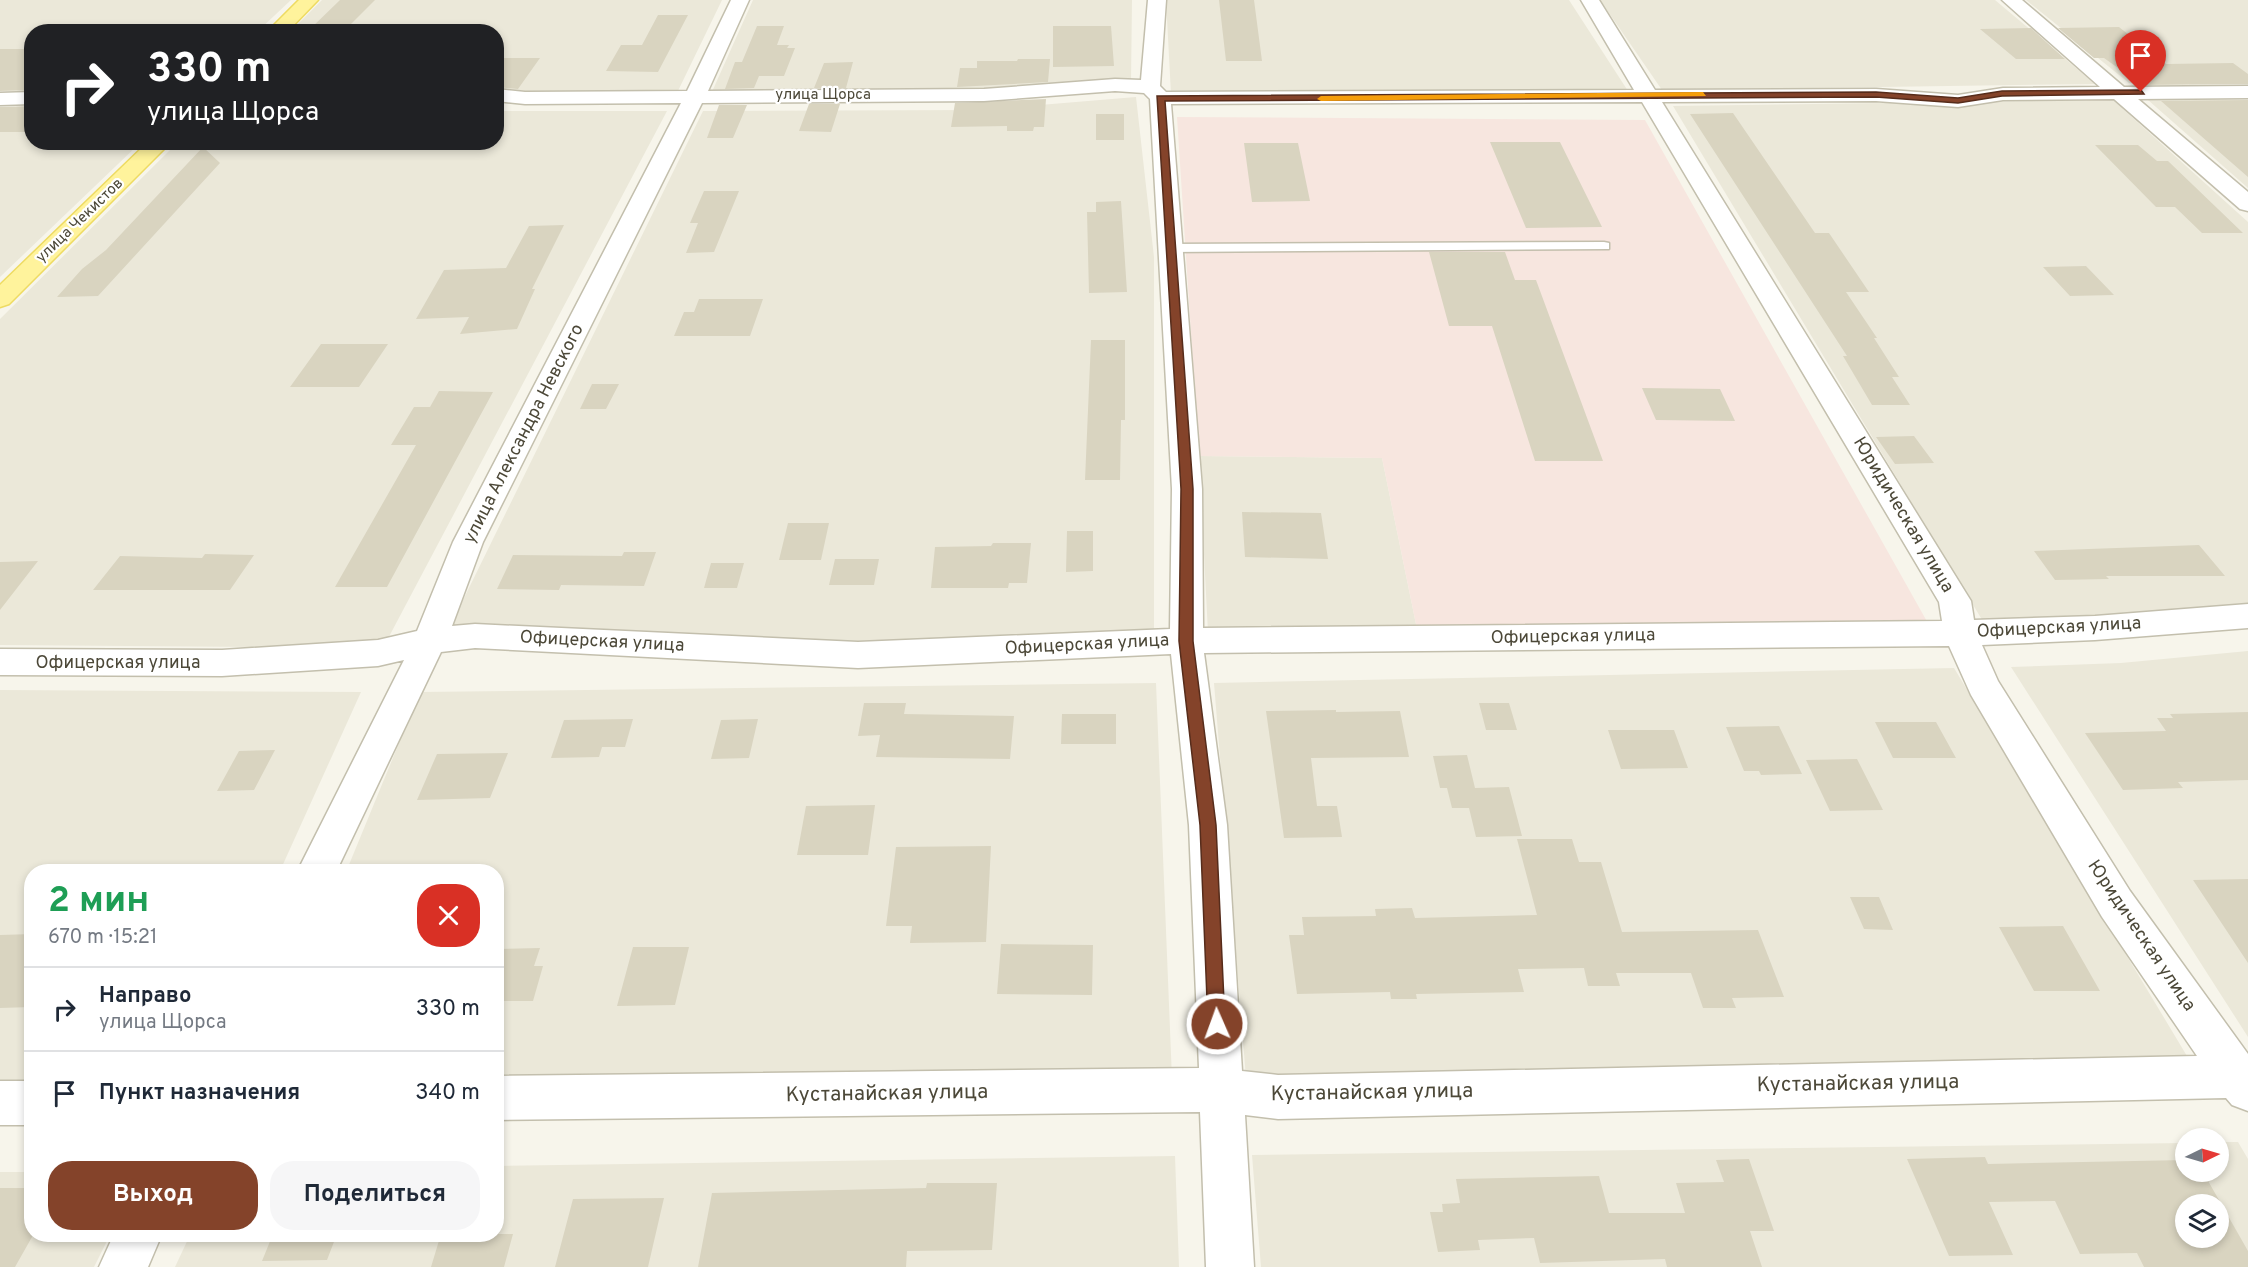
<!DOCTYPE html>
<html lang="ru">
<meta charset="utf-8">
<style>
:root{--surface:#fff;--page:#f6f6f7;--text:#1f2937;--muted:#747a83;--line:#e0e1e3;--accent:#84432a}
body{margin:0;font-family:Overpass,sans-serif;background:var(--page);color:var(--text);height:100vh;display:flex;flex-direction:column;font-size:22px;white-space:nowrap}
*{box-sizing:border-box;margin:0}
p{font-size:20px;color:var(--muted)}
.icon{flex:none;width:33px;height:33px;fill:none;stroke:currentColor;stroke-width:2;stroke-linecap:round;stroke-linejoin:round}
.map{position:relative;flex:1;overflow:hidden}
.sheet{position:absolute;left:24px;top:864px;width:480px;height:378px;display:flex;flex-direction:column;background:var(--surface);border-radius:24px;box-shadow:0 3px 9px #0003}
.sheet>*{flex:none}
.top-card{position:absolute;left:24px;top:24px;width:480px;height:126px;border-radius:24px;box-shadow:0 3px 9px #0003;background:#202124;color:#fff;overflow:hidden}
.needle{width:39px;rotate:85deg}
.tools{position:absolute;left:2175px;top:1128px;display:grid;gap:12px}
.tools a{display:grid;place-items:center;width:54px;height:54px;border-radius:50%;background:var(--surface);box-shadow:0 3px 9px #0003;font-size:30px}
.pin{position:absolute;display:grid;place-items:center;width:51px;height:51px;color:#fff;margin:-62px -26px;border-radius:50% 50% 50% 0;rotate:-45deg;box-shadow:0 0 6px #0007}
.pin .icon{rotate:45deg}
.me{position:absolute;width:66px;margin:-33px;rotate:358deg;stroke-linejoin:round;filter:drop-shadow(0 0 4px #0008)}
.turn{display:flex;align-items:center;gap:21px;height:126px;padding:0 24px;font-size:27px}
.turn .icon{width:78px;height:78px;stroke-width:2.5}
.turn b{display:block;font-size:42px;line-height:51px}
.round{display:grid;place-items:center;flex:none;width:63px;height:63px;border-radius:24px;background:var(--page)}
.headline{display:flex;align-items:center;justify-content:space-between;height:102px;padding:0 24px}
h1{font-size:36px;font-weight:700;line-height:45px;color:#1e9e55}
.cta{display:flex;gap:12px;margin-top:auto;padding:12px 24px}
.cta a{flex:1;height:69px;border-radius:24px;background:var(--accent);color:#fff;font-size:24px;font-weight:700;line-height:69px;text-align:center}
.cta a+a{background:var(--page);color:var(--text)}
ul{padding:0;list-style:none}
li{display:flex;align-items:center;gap:18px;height:84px;padding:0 24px;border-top:2px solid var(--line)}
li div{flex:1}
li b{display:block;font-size:22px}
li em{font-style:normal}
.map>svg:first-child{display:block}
</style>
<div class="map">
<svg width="2248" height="1267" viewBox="0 0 2248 1267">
<rect width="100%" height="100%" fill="#f7f5eb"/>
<!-- residential -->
<path fill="#ebe8d9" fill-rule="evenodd" d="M0,0h291l-33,31 -226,1 -1,59 -31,-1z
M322,0h400l-46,95 -179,-1 -1,-62h-206z
M753,0h379l-1,81 -149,12 -271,1z
M1166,0h403l59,91 -457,3z
M1600,0h395l100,84 -433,6z
M2026,0h222v84l-119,-1z
M1136,97l18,160v382l-714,8 263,-536 278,-1z
M2113,100l135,122v382l-264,19 -311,-517z
M2148,100h100v88z
M0,107l31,1 1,34 108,1 -140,134z
M497,111h170l-284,537 -383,-3v-326l177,-176 319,-1z
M1199,456l183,2 36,176 -210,-1z
M2248,651v386l-237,-370 110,-4z
M1954,668l239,398 -947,12 -32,-395z
M1156,683l16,396 -675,10 -1,-217h-150l74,-180z
M0,690l361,2 -81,179 -248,1 -1,223h-31z
M2219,1142h19l10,17v108h-987l-9,-112 933,-12 1,29h32zM2186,1204h32v34h-32z
M1175,1156l4,111h-1004l15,-32 306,-1 1,-68z
M0,1172h31l1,62 78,1 -16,32h-94z"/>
<!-- medical -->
<path fill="#f7e6df" d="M1177,117l468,3 284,505 -511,9 -36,-176 -183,-2z"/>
<!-- building -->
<path fill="#d9d4c0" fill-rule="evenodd" d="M340,0h35l-32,32h-36z
M1219,0h35l8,61h-36z
M658,15h30l-30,57 -52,-1 15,-26h21z
M757,26h27l-7,19h12l-2,3h8l-11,28h-25l-5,12 -29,1 10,-27h7z
M1053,26h58l3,40 -61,1z
M2119,27l47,37 67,-1 15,11v10l-106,1 -38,-27h-10l-36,-30z
M2031,28l34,31h-49l-36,-30z
M0,49h32v41l-32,1z
M496,58h44l-22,31 -22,-2z
M1018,59h32l-2,23 -91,5 3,-19h17v-7h40z
M853,62l-7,26h-32l10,-25z
M1046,99l-2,28h-10l-1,4h-26v-5l-56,1 4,-24z
M2248,100v77l-87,-76z
M809,104h31l-9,28 -32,-1z
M719,105h28l-14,33h-26z
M32,106v26h-32v-25z
M1733,113l82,120h14l40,59h-23l31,46h-3l25,39h-7l18,28h-38l-29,-49h4l-157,-242z
M1096,114h28v26h-28z
M1490,142h70l42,85 -76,1z
M1244,143h54l12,58 -58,1z
M2095,145h43l19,16h11l75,72h-41l-27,-26h-19z
M203,147l17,16 -122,133 -41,1 25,-28 24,-19z
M704,191h35l-25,61 -28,1 12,-30h-8z
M1121,201l6,91 -38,1 -2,-81h9v-10z
M564,225l-32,64h3l-18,40 -57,5 9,-17 -53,2 28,-49 62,-2 23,-42z
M1429,252h76l10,28h21l67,181h-68l-43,-135h-43z
M2086,266l28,29 -44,1 -27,-29z
M699,299h64l-13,37h-76l10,-24h10z
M1091,340h34v80h-4l-1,60h-35z
M321,344h67l-29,43h-69z
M592,384h27l-13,25h-26z
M1642,388l78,1 15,32 -79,-1z
M439,391l54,1 -106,195h-52l81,-142h-25l23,-38h16z
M1914,436l20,27 -39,1 -19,-27z
M1242,512l79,1 7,46 -83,-2z
M788,523h41l-8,37h-42z
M1067,531h26v40l-27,1z
M993,543h38l-4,40h-18l-1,5h-77l4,-41 56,-1z
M2199,545l26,31h-119l3,3 -54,1 -21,-29z
M624,552h32l-12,34 -83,-1 -2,5 -62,-1 16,-34 109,1z
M205,554l49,1 -24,35h-137l27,-34 82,2z
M835,559h44l-5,26h-45z
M38,561l-38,49v-48z
M711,563h33l-7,25h-33z
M864,703h42l-2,11 110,2 -4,43 -134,-2 4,-22 -22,1z
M1479,703h30l8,27h-31z
M1336,710v2l64,-1 9,46 -98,1 6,48h20l5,31 -58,1 -18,-127z
M2248,712v68l-70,2 5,6 -60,2 -38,-57 81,-2 -9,-13h16l-3,-4z
M1062,714h54v30h-55z
M633,719l-8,28h-23l-3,10 -48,1 13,-38z
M758,719l-9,39 -38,1 10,-39z
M1875,722h61l20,36h-63z
M1779,726l23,48 -41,1 -2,-4h-15l-18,-44z
M1608,730h66l14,38 -67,1z
M275,750l-21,40 -37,1 22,-40z
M508,753l-18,45 -73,2 20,-46z
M1467,755l8,33 34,-1 13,49 -46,1 -7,-29h-17l-5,-20h-7l-7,-32z
M1857,759l26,51 -53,1 -24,-51z
M875,805l-7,50h-71l9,-49z
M1517,839h55l7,23h22l21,70 136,-2 26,67 -52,1 4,10h-33l-12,-35h-75l4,13h-32l-4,-18 -66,1 6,23 -108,2 1,5h-26l-1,-7 -93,2 -8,-59h15l-2,-18 74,-1 -1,-7 37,-1 3,10 122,-3z
M991,846l-5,96 -76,1 2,-17h-26l10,-79z
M2248,879v84l-55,-83z
M1850,897h29l14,33 -29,-1z
M2063,926l37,65h-66l-35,-64z
M32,934v73l-32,1v-73z
M1001,944l92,1 -1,50 -95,-1z
M633,947h56l-14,58 -58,1z
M540,948l-6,18h9l-10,35h-37v-52z
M1985,1157l3,7 198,-4v12h17l45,79v16h-104l-7,-14 -57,1 -25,-53 -66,1 24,53 -64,1 -42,-97zM2186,1204h32v34h-32z
M1749,1159l25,72h-24l12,36h-95l-2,-8 -125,4 -6,-25 -56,2 2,10 -42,2 -8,-40h13l-1,-8 18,-1 -4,-24 143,-3 10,37h76l-9,-30 48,-1 -8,-22z
M927,1183h70l-5,67 -85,1 -1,16h-208l14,-74 214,-5z
M0,1188h32v49l-17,30h-15z
M664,1198l-16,69h-93l18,-68z
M273,1234h64l-10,26 -65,1z
M441,1234h72l-9,33h-73z"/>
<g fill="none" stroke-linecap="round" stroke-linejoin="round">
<!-- lane casing -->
<g stroke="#c3bfad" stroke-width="3">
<path id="lane" d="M1604,242l5,1v6l-439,3 -7,-4 7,-4z"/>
</g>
<!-- street casing -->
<g stroke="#c3bfad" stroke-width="3">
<path id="street" d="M731,0h18l-41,91 276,-2 131,-10 26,1 7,-80h18l-6,86 6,6 468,-2 -53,-90h18l56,90 221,-1 82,6 45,-7 97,-1 -98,-87h20l102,87 124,-1v12l-110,1 110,93v19l-8,-2 -126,-110 -111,1 -45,7 -82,-6 -214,1 304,491 5,8 3,19 121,-4 153,-12v24l-153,12 -113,5 16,36 132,210 118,163v57l-16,-6 -6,-7 -948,21 -33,-4 9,152h-48l-6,-155 -704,8v-44l703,-8 -10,-243 -18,-171 -313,14 -383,-20 -34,4 -105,220h-39l107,-212 -26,6 -156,10 -222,-1v-26l222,1 156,-10 39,-9 36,-89 228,-439 -156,1 -29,-3v-12l29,3 162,-1zM1115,91l29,2 6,6 22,390 -2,140 -312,13 -383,-18 -23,2 31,-84 219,-439 282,-2zM1642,102l297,500 3,19 -739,7 -1,-139 -31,-385zM1949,646l22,49 131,222 95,139 -919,19 -36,-4 -15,-246 -23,-172z
M32,92v12l-32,1v-12z
M0,1081h32v44h-32z
M114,1234h48l-14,33h-49z"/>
</g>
<!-- primary casing -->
<g stroke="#eedb62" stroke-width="3">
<path id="primary" d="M299,0h19l-31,32h-20z
M148,142h23l-162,162 -9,3v-22z"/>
</g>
<!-- lane -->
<use href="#lane" fill="#fff" fill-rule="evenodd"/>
<!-- street -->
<use href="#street" fill="#fff" fill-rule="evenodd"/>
<!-- primary -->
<use href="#primary" fill="#fff39c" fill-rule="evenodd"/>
</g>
<!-- route -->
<path fill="#84432a" stroke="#562c1b" stroke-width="1.5" d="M2141,90l3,4 -142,2 -44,7 -82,-6 -711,4 28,388v152l23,184 9,199 -2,6 -6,2 -7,-2 -2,-6 -8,-199 -21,-184 2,-152 -24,-393 719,-4 82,6 44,-7z"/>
<!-- slow -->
<path fill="#f59e0b" d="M1703,92l3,4 -385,5 -4,-2 4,-3z"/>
<g text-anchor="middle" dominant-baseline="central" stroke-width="4.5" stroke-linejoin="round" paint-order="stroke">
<!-- far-street labels -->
<g font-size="15" fill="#4c4838" stroke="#fff">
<text x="823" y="95">улица Щорса</text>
<text transform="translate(80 221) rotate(-44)">улица Чекистов</text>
</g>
<!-- street labels -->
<g font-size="18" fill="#4c4838" stroke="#fff">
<text transform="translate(524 434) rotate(-63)">улица Александра Невского</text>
<text transform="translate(1903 515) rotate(59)">Юридическая улица</text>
<text transform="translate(2059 628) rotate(-3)">Офицерская улица</text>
<text transform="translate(1573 637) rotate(-1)">Офицерская улица</text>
<text transform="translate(602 642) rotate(3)">Офицерская улица</text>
<text transform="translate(1087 645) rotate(-3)">Офицерская улица</text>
<text x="118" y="663">Офицерская улица</text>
<text transform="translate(2141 936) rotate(56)">Юридическая улица</text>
</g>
<!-- near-street labels -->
<g font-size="21" fill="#4c4838" stroke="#fff">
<text transform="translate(1858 1084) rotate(-1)">Кустанайская улица</text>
<text transform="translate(1372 1093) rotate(-1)">Кустанайская улица</text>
<text transform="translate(887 1094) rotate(-1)">Кустанайская улица</text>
</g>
</g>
</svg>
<div class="tools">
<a><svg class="needle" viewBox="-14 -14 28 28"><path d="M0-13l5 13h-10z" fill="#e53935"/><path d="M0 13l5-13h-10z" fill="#747a83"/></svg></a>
<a><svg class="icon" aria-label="layers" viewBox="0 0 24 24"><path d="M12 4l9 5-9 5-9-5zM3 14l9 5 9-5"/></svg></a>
</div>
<div class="pin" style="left:2141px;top:92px;background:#d93025"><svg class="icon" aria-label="arrive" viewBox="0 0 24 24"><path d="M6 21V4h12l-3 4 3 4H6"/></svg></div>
<svg class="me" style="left:1217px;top:1024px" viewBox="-20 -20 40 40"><circle r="17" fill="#84432a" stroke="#fff" stroke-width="3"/><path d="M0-11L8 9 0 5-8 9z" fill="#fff"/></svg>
<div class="top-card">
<div class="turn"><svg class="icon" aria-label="right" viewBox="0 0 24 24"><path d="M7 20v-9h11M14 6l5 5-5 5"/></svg><div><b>330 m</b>улица Щорса</div></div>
</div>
<section class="sheet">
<div class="headline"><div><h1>2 мин</h1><p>670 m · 15:21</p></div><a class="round" style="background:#d93025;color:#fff"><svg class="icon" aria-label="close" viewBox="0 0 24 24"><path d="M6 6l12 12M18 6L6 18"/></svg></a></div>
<ul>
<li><svg class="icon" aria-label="right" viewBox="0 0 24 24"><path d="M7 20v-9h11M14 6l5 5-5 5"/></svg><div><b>Направо</b><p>улица Щорса</p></div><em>330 m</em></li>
<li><svg class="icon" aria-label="arrive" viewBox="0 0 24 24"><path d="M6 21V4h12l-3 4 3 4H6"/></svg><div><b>Пункт назначения</b></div><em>340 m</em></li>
</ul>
<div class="cta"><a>Выход</a><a>Поделиться</a></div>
</section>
</div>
